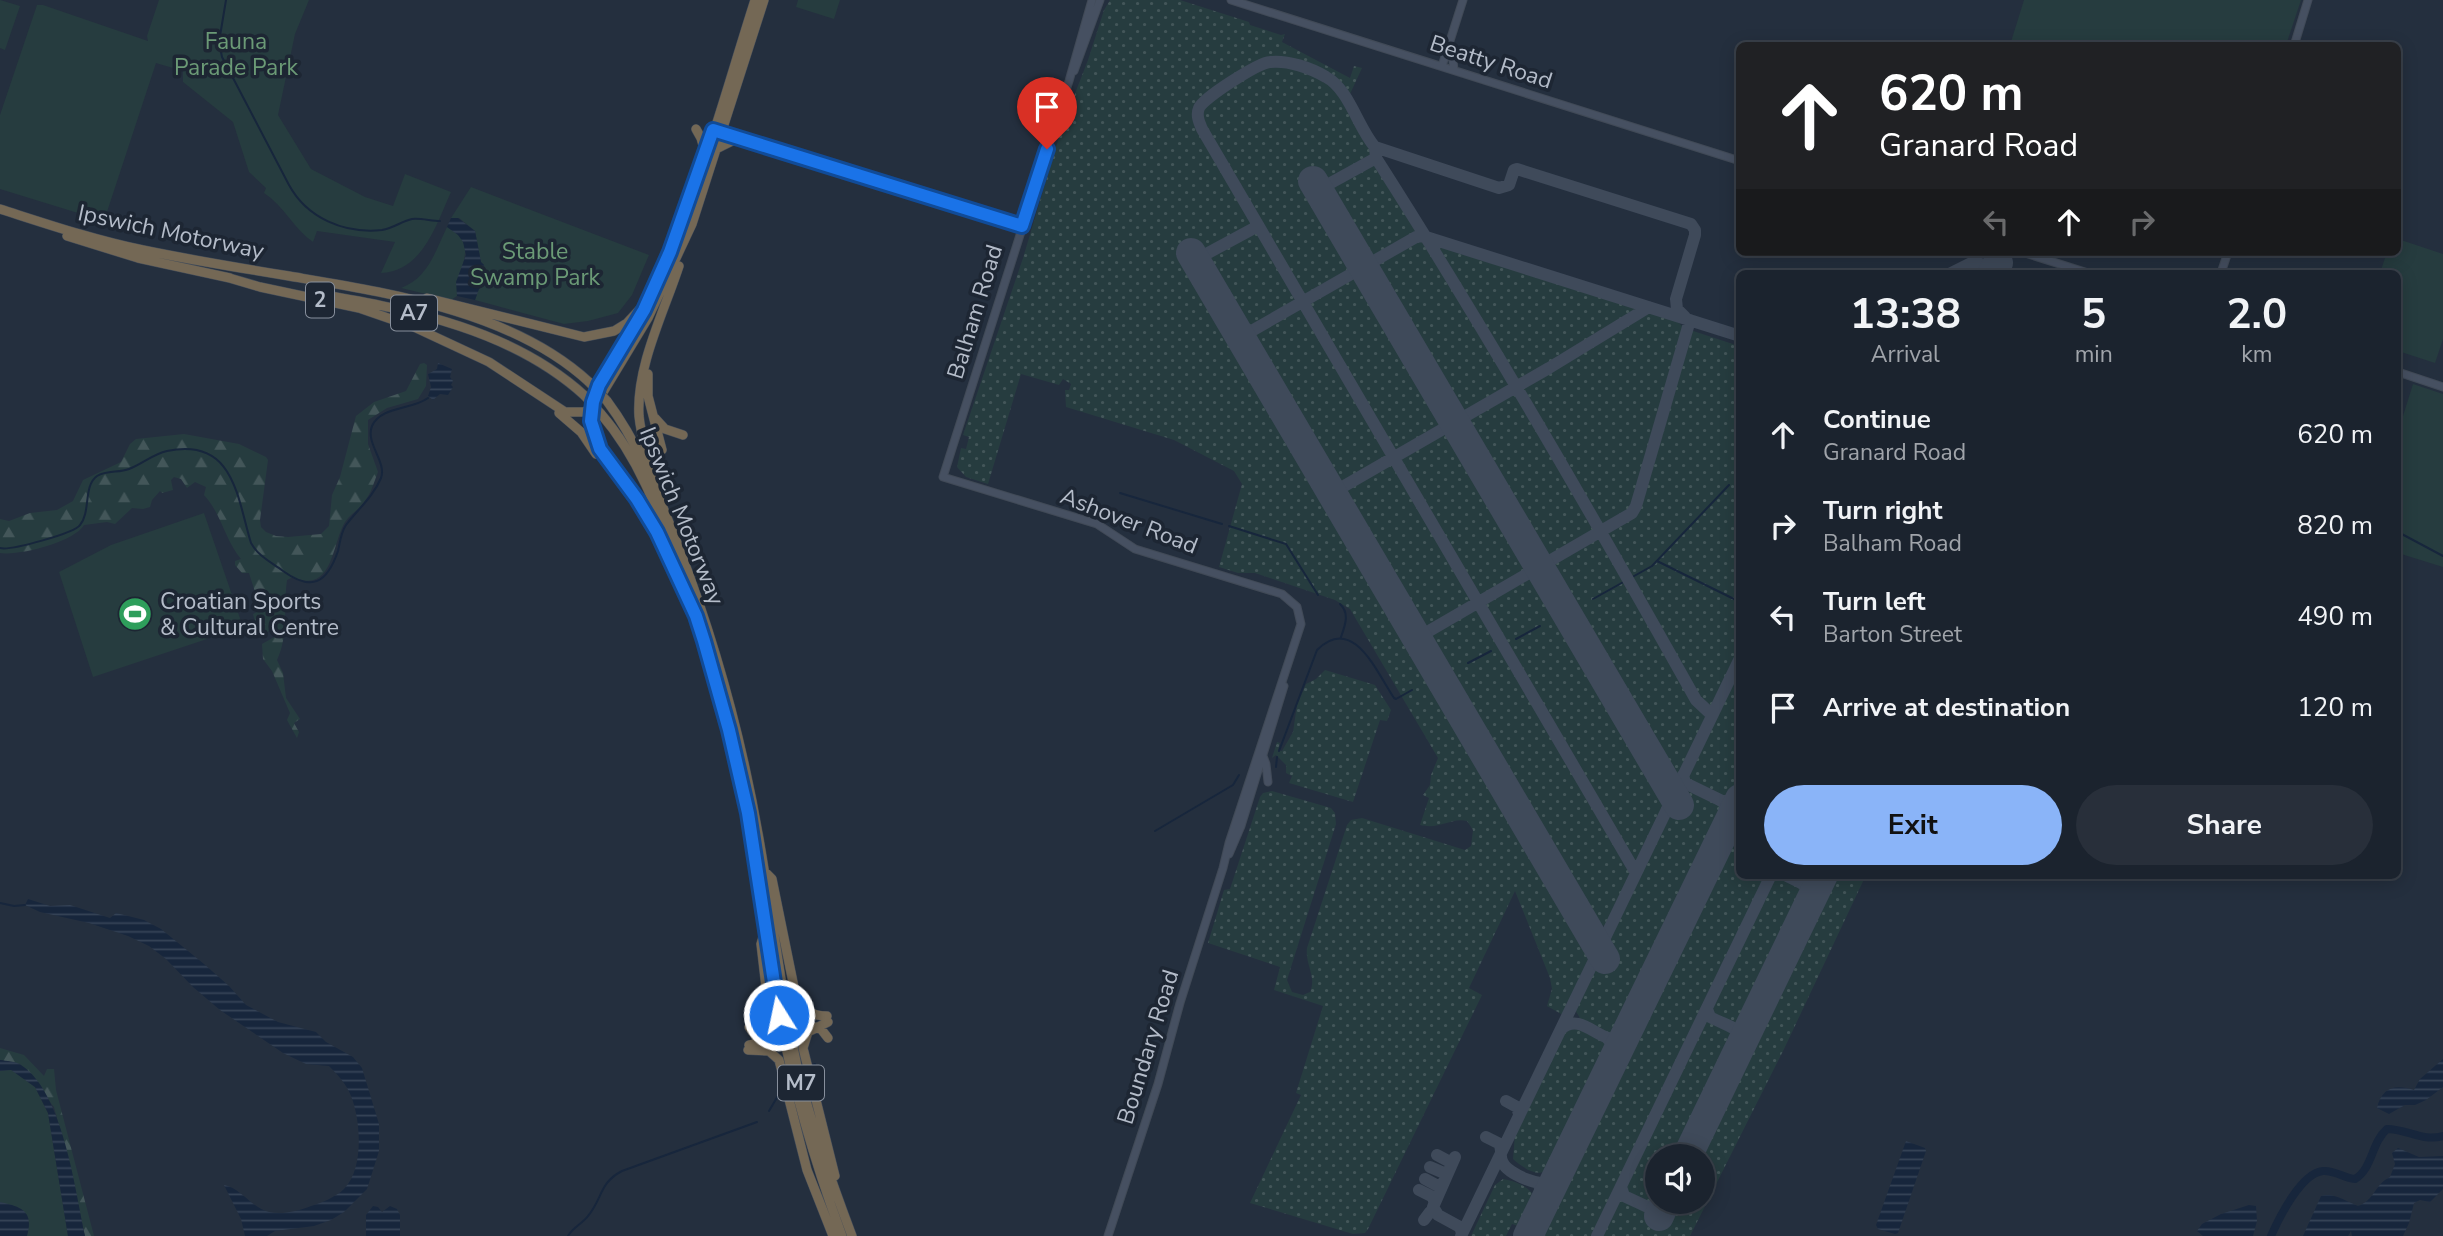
<!DOCTYPE html>
<style>
:root{--surface:#1b232e;--page:#282f3a;--text:#f1f3f6;--muted:#a0a4aa;--line:#39404a;--accent:#8ab4f8}
body{margin:0;font-family:"Nunito Sans",sans-serif;background:var(--page);color:var(--text);height:100vh;display:flex;flex-direction:column;font-size:26px;white-space:nowrap}
*{box-sizing:border-box;margin:0}
p{font-size:23px;color:var(--muted)}
.icon{flex:none;width:38px;height:38px;fill:none;stroke:currentColor;stroke-width:2;stroke-linecap:round;stroke-linejoin:round}
.map{position:relative;flex:1;overflow:hidden}
.details{position:absolute;left:1736px;top:270px;width:665px;height:609px;display:flex;flex-direction:column;background:var(--surface);border-radius:10px;box-shadow:0 4px 18px #0003,0 0 0 2px var(--line)}
.details>*{flex:none}
.banner{position:absolute;left:1736px;top:42px;width:665px;height:214px;border-radius:10px;box-shadow:0 4px 18px #0003,0 0 0 2px var(--line);background:#202124;color:#fff;overflow:hidden}
.fabs{position:absolute;left:1645px;top:1144px;display:grid;gap:14px}
.fabs a{display:grid;place-items:center;width:70px;height:70px;border-radius:50%;background:var(--surface);box-shadow:0 4px 18px #0003,0 0 0 2px var(--line);font-size:35px}
.pin{position:absolute;display:grid;place-items:center;width:60px;height:60px;color:#fff;margin:-72px -30px;border-radius:50% 50% 50% 0;rotate:-45deg;box-shadow:0 0 7px #0007}
.pin .icon{rotate:45deg}
.me{position:absolute;width:77px;margin:-38px;rotate:350deg;stroke-linejoin:round;filter:drop-shadow(0 0 5px #0008)}
.turn{display:flex;align-items:center;gap:24px;height:147px;padding:0 28px;font-size:32px}
.turn .icon{width:91px;height:91px;stroke-width:2.5}
.turn b{display:block;font-size:49px;line-height:60px}
.lanes{display:flex;align-items:center;height:66px;padding:0 28px;background:#0003;justify-content:center;gap:35px;direction:ltr}
.lanes .off{opacity:.35}
.eta{display:flex;justify-content:space-evenly;align-items:center;height:119px;text-align:center}
.eta b{font-size:42px;font-weight:700;line-height:49px}
.action{display:flex;gap:14px;margin-top:auto;padding:14px 28px}
.action a{flex:1;height:80px;border-radius:42px;background:var(--accent);color:#111;font-size:28px;font-weight:700;line-height:80px;text-align:center}
.action a+a{background:var(--page);color:var(--text)}
ul{padding:0;list-style:none}
li{display:flex;align-items:center;gap:21px;height:91px;padding:0 28px}
li div{flex:1}
li b{display:block;font-size:26px}
li em{font-style:normal}
.map>svg:first-child{display:block}
</style>
<div class="map">
<svg width="2443" height="1236" viewBox="0 0 2443 1236">
<defs>
<pattern id="grass-dots" width="8" height="8" patternUnits="userSpaceOnUse" patternTransform="scale(1.75)"><rect width="8" height="8" fill="#263c3f"/><path d="M2 2h.1M6 6h.1" fill="none" stroke="#435659" stroke-width="1.8" stroke-linecap="round"/></pattern>
<pattern id="forest-firs" width="22" height="20" patternUnits="userSpaceOnUse" patternTransform="scale(1.75)"><rect width="22" height="20" fill="#263c3f"/><path d="M5 1l3.5 6h-7zM16 11l3.5 6h-7z" fill="#435659"/></pattern>
<pattern id="water-rules" width="6" height="5" patternUnits="userSpaceOnUse" patternTransform="scale(1.75)"><rect width="6" height="5" fill="#17263c"/><path d="M0 2.5h6" fill="none" stroke="#364457"/></pattern>
</defs>
<rect width="100%" height="100%" fill="#242f3e"/>
<!-- grass -->
<path fill="url(#grass-dots)" d="M1110,0h70l69,22 1,3 31,10 4,-1 -3,8 68,36 4,-12 8,2 -12,26 -4,1 -7,-9 -3,5 86,147 253,81 9,9 55,18v302l-59,124 -4,2 -4,-2 -14,-24 -18,11 25,42 -1,3 -58,122 -9,-1 -13,-22 -17,10 24,44 -28,58 -16,-9 5,-17 -2,-11 -35,-87 -46,97 13,7 -114,234 -3,4 -12,1 -103,-31 51,-108 -5,-2 27,-87 -49,-16 6,-23 -72,-24 16,-53 6,-1 30,-92 3,-4 9,-2 59,17 4,5 1,11 -49,156 5,12 11,3 7,-3c7,-16 -5,-27 -3,-44l40,-123 4,-5 11,-2 103,32 6,-4 2,-16 -6,-9c-16,-4 -27,9 -47,4l9,-27 -6,-3 7,-10 1,-10 7,-17 -88,-149 -15,-9 -80,-27h-17l-19,-6 23,-83 -8,-13 -60,-31 -108,-33 -1,-17h4l2,-6 -8,-5 -4,6 -38,-11 -33,110 -22,-7 -9,-10 4,-19 5,1 3,-12 -6,-2 60,-177 39,-131 26,-67 16,-50z
M1739,667v108l-9,20 -6,3 -32,-15 -5,-7z
M1325,670l50,15 16,25 -4,11 -7,-1 -27,82 -64,-19 3,-7 -6,-3v-8l-10,-10 -4,3 5,-16 3,1 -2,7 4,1 11,-19 4,-27 9,-21 10,-5z
M1682,786l36,16 4,9 -108,223 -7,-1 -25,-12 -7,-11 21,-45 19,-11 -8,-13 63,-130 18,-11 -7,-12z
M1739,823l1,52h28l-174,361h-54z
M1830,875h36l-81,172 -95,189h-89l15,-32 5,-4 47,21 9,-19h26v-45h-9z
M1780,876l25,12 2,6 -63,131 -7,2 -25,-12 -2,-6 64,-132z
M1709,1020l26,12 2,7 -55,114 -6,4h-19v38l-5,8h-6l-20,-10 -1,-6 80,-166z
M1576,1027l28,13 4,7 -59,123c-12,8 -27,-3 -36,-11l2,-25 47,-100 5,-5z
M1503,1179c13,2 28,8 32,20l-14,28 -9,-3 -6,12h-35l24,-51z"/>
<!-- forest -->
<path fill="url(#forest-firs)" d="M424,363l3,2 -1,21 -8,13 -31,9 -19,12v24l10,28c-4,10 -7,22 -14,30 -5,8 -14,12 -19,20 -13,21 -12,73 -52,55l-6,3c-4,27 2,55 -10,80l6,13 3,25 14,21 -6,4 5,9 -2,6 -10,-18 3,-7 -18,-42 -9,-12 -1,-15 14,-8 2,-7 -6,-2 -7,8 -7,-3 -5,-18 6,-3 1,-11 -4,-5 -7,-22h-7l-7,-8v-4l6,-2c-16,-19 -20,-46 -37,-64l2,-8 -11,-5 -8,6 -6,-9 -7,-2 -3,3 2,10 -11,3 -2,-2 -8,9 -2,7 -7,2 -11,-1 -17,16 -8,-2 -23,3c-10,17 -65,31 -84,28v-34l9,2 21,-8 27,-3 16,-9 10,-21 38,-18 9,-18 6,-5 48,-5 55,10 27,13 2,3 -8,60 1,7 5,5 10,4 12,1 33,-3 8,-8 3,-31 8,-18 16,-61 18,-14 32,-11 14,-27z
M0,1048l24,7 20,21 3,-7h7l2,21 38,146h-9l-15,-70 -16,-59 -34,-43 -20,-4z"/>
<!-- park -->
<path fill="#263c3f" d="M0,0l20,6 -15,44 -5,-2z
M159,0h150l-14,34 -17,81 33,54 54,28 28,9 12,-32 46,18c-15,33 -28,79 -70,81l14,-31 -78,-11 -4,11c-19,-13 -29,-36 -49,-49l2,-5 -17,-16 -16,-50 -50,-40v-11l-27,-8 -52,158 -104,-32v-74l37,-110h6l105,36 -1,-5z
M798,0h42l-6,19 -38,-12z
M2024,0h277l-15,45h-276z
M471,187l178,68 -17,40 -14,18 -30,8 -24,3 -89,-24 4,-12 6,-5 -1,-18 -3,-3 -6,-31 -16,-13h-8z
M447,227c35,18 8,42 10,69l-6,4 -50,-12c27,-10 34,-36 46,-61z
M2398,239l45,15v85l-8,24 -37,-12v-78h-18l7,-21h11z
M2413,384l30,10v173l-45,-14v-121z
M204,513l39,114 -150,50 -34,-105 52,-27z
M11,1069l24,18 13,26 20,123h-68v-165z"/>
<!-- water -->
<path fill="url(#water-rules)" d="M451,218h7l17,13 6,31 3,3 1,18 -6,6 -4,11 -18,-4 -1,-14 10,-27 -3,-13 -5,-7 -11,-8z
M438,363l14,6 -2,8 3,4 -2,4 2,2 -5,8 -8,-1 -7,6 -5,-4 3,-9 -3,-13 9,-5z
M28,899l22,7 20,-1 40,13 6,-5 28,7 17,9 43,35 25,22 17,19 32,17 38,10 10,10 27,15 9,11 17,56v27l-12,38 -23,23 -13,8 -17,6 -39,5 -8,5h-22l-4,-17 -17,-34c17,3 29,24 45,27 13,3 29,-1 42,-6 10,-3 25,-9 33,-17 20,-20 17,-68 7,-93 -4,-11 -13,-21 -22,-30l-23,-2 -23,-11 -63,-43 -27,-23 -27,-28 -17,-13 -21,-10 -39,-13 -49,-11 -15,-7z
M2443,1059v28l-17,13 -11,5h-10l-16,9 -12,-6c5,-21 18,-24 37,-18l6,-11z
M0,1060c6,1 16,1 21,5 42,27 54,124 64,171h-17l-20,-123 -13,-26 -24,-17 -11,1z
M1906,1141l19,7 1,3 -28,82 -3,1 -17,-5 -2,-4z
M2398,1148l21,9 24,-1v33l-13,13 -10,-2 -6,3 -5,20 -6,13h-51l-1,-5 -3,5h-45l18,-40c13,-4 24,5 37,10 16,-5 17,-22 32,-29l5,-13 -3,-11z
M0,1202c22,5 34,9 27,34h-27z
M2249,1205l7,1 1,15 -4,15h-50l-6,-5 5,-7 19,-10z
M373,1206l5,1 4,5 8,-6 7,3 3,6v21h-34v-21z"/>
<g fill="none" stroke-linecap="round" stroke-linejoin="round">
<!-- stream -->
<path stroke="#17263c" stroke-width="2" d="M226,0l-7,42 3,15 67,128c18,33 55,49 93,45 12,-2 20,-9 30,-11 8,-1 20,2 28,2
M1120,493l102,31
M1229,526l57,18 32,51
M2398,532l45,24
M0,548c10,3 75,-15 80,-23 11,-13 3,-39 17,-49 10,-6 22,-3 32,-7 13,-5 24,-15 38,-18 67,-14 70,46 84,92 8,14 20,19 32,28 29,21 44,12 55,-20 2,-9 3,-19 8,-26 12,-16 27,-28 35,-47 6,-16 -16,-35 -9,-52 9,-20 40,-16 56,-28
M1657,561l83,41
M1593,599l59,-33 77,-81
M1340,604c10,9 5,22 1,33
M1516,639l24,-13
M1468,663l23,-12
M1279,751l38,-101c36,-36 59,21 77,48l2,1 16,-9
M1276,767l1,-10
M1155,831l78,-46 6,-10
M0,903l14,3 11,-1
M813,1065l2,-1
M769,1111l10,-17
M568,1236c5,-9 14,-12 20,-20 15,-18 11,-33 34,-45l135,-49"/>
<!-- river -->
<path stroke="#17263c" stroke-width="8" d="M2271,1236c8,-18 30,-63 52,-65 11,-1 21,7 32,8 18,-11 16,-36 32,-50 20,0 36,13 56,7"/>
<!-- taxiway -->
<path stroke="#3f4a5a" stroke-width="12" d="M1375,147l124,41 10,-3 5,-15 3,-1 174,55 4,6v5l-19,64 1,10 8,8
M1318,190l58,-32
M1195,260l63,-34
M1951,273l22,-11 8,2 7,9
M1986,273l3,-6h8l2,6
M1241,337l175,-100 7,-1 317,100
M1332,493l217,-125 100,-61
M1417,638l215,-125 4,-7 54,-186
M1683,775l2,8 37,18 7,9 -1,11 -17,36
M1721,801h10l9,-5
M1636,873l-434,-744c-3,-7 -6,-14 -3,-21 4,-10 59,-45 71,-46 18,-2 41,6 56,15 23,12 32,51 49,70l1,11 7,11c110,173 213,352 313,531l16,15
M1785,875c28,13 31,13 18,42
M1807,885h9l7,-10
M1707,1009l3,8c29,15 39,10 23,45
M1561,1029c22,-20 43,22 62,6 10,-9 16,-29 22,-41
M1737,1030c14,2 17,-12 22,-23
M1597,1094c7,-16 27,-42 10,-56
M1506,1101l11,6 2,7
M1486,1137l14,7 1,7
M1501,1152c0,5 -1,6 2,11 5,11 40,26 50,18 10,-9 16,-29 22,-41
M1437,1155l13,7 1,3
M1455,1157l-22,50 5,8 22,12 2,6
M1430,1167l14,6 3,-1
M1425,1179l13,7 3,-2
M1621,1187l3,9 28,13h7l6,-7
M1419,1190l14,7 1,4
M1424,1220l6,-8h5
M1529,1234c8,-16 24,-37 8,-51
M1461,1236l279,-578
M1597,1236l174,-361"/>
<!-- runway -->
<path stroke="#3f4a5a" stroke-width="30" d="M1313,181l366,624
M1191,253l414,706
M1993,273l5,-10
M1687,1157l136,-282
M1659,1216l6,-14
M1528,1236l212,-437"/>
<!-- secondary casing -->
<g stroke="#414a57" stroke-width="9">
<path id="secondary" d="M1092,0l-23,81 -126,396 154,47 38,25 147,45 15,13 4,17 -72,219 -6,25 -43,135 -22,81 -50,152
M1231,0l509,161
M1448,46l4,5 2,19
M2294,46l14,-46
M1442,66l21,-66
M1074,71l26,-71
M719,132l303,94
M2022,252l66,21
M2221,273l7,-21
M2398,372l45,15
M1263,756l3,8 2,18
M1229,854l12,-28 43,-140"/>
</g>
<!-- highway casing -->
<g stroke="#434c59" stroke-width="10">
<path id="highway" d="M696,129l5,9 4,14
M718,148l20,-10
M0,209c47,15 94,31 143,41 48,10 97,18 146,26 100,17 223,35 300,106
M67,236l71,22 92,20
M226,277l34,10 99,21 55,19 75,35 76,50h19l9,-5 6,-8 49,-81 44,-94 72,-224
M319,294c93,16 194,36 266,102
M427,298l157,39 30,-6 13,-8 13,-14
M648,374v22l14,54
M607,401c33,44 52,96 72,147 36,94 63,192 80,291 14,79 22,158 40,236 14,55 33,108 53,161
M559,413l22,19 15,22
M601,414c39,45 58,100 78,155 29,80 52,161 69,244 13,66 19,133 31,199 14,77 36,151 63,224
M655,418l10,11 18,6
M657,478c-8,-20 -16,-41 -18,-62 -3,-49 25,-104 40,-150
M670,559c-10,-21 -21,-42 -34,-61 -15,-23 -39,-44 -44,-72 -7,-41 36,-85 53,-119 50,-97 77,-204 110,-307
M765,872l7,7 24,118c7,13 16,19 31,19
M828,1022l-20,10 -5,16 32,128
M749,1027l12,16
M815,1027l6,2 7,9
M749,1045l17,-5 5,-10 -10,-86 3,-10
M748,1050l21,1 10,9 28,110 26,66"/>
</g>
<!-- secondary -->
<use href="#secondary" stroke="#465061" stroke-width="7"/>
<!-- highway -->
<use href="#highway" stroke="#746855" stroke-width="9"/>
<!-- highway-bridge casing -->
<g stroke="#434c59" stroke-width="10" stroke-linecap="butt">
<path id="highway-bridge" d="M589,382l18,19
M585,396l16,18"/>
</g>
<!-- highway-bridge -->
<use href="#highway-bridge" stroke="#746855" stroke-width="9"/>
</g>
<g fill="none" stroke-linecap="round" stroke-linejoin="round">
<!-- route casing -->
<g stroke="#114b97" stroke-width="18">
<path id="route" d="M779,1015l-31,-202 -19,-83 -25,-89 -8,-25 -39,-84 -20,-33 -37,-50 -9,-28 2,-19 6,-17 45,-75 26,-58 43,-122 309,96 25,-77"/>
</g>
<!-- route -->
<use href="#route" stroke="#1a73e8" stroke-width="12"/>
</g>
<!-- icons -->
<defs>
<g id="stadium-disc" transform="scale(1.75)"><circle r="9.5" fill="#2e9e5b" stroke="#1d2633"/><path d="M0-5a6.5 5 0 1 0 0 10a6.5 5 0 1 0 0-10ZM-3.5-1.8h7v3.6h-7Z" fill="#fff"/></g>
</defs>
<g fill-rule="evenodd">
<use href="#stadium-disc" x="135" y="614"/>
</g>
<g text-anchor="middle" dominant-baseline="central" stroke-width="7" stroke-linejoin="round" paint-order="stroke">
<!-- shield labels -->
<g fill="#1d2633" stroke="#878f9c" stroke-width="2">
<rect x="306" y="282.5" width="28" height="35" rx="5"/>
<rect x="391" y="295.5" width="46" height="35" rx="5"/>
<rect x="778" y="1065.5" width="46" height="35" rx="5"/>
</g>
<g font-size="21" font-weight="bold" fill="#b4bcc9">
<text x="320" y="300">2</text>
<text x="414" y="313">A7</text>
<text x="801" y="1083">M7</text>
</g>
<!-- park labels -->
<g font-size="23" fill="#6b9a76" stroke="#1d2633">
<text x="236" y="41">Fauna<tspan x="236" dy="26">Parade Park</tspan></text>
<text x="535" y="251">Stable<tspan x="535" dy="26">Swamp Park</tspan></text>
</g>
<!-- street labels -->
<g font-size="23" fill="#b4bcc9" stroke="#1d2633">
<text transform="translate(1491 62) rotate(18)">Beatty Road</text>
<text transform="translate(171 232) rotate(12)">Ipswich Motorway</text>
<text transform="translate(975 312) rotate(-73)">Balham Road</text>
<text transform="translate(682 516) rotate(68)">Ipswich Motorway</text>
<text transform="translate(1129 521) rotate(21)">Ashover Road</text>
<text transform="translate(1148 1047) rotate(-73)">Boundary Road</text>
</g>
<!-- poi labels -->
<g font-size="23" fill="#b4bcc9" stroke="#1d2633" text-anchor="start">
<text x="160" y="601">Croatian Sports<tspan x="160" dy="26">&amp; Cultural Centre</tspan></text>
</g>
</g>
</svg>
<div class="fabs">
<a><svg class="icon" aria-label="sound" viewBox="0 0 24 24"><path d="M4 9h4l5-4v14l-5-4H4zM17 9q2 3 0 6"/></svg></a>
</div>
<div class="pin" style="left:1047px;top:149px;background:#d93025"><svg class="icon" aria-label="arrive" viewBox="0 0 24 24"><path d="M6 21V4h12l-3 4 3 4H6"/></svg></div>
<svg class="me" style="left:779px;top:1015px" viewBox="-20 -20 40 40"><circle r="17" fill="#1a73e8" stroke="#fff" stroke-width="3"/><path d="M0-11L8 9 0 5-8 9z" fill="#fff"/></svg>
<div class="banner">
<div class="turn"><svg class="icon" aria-label="ahead" viewBox="0 0 24 24"><path d="M12 20V5M6 11l6-6 6 6"/></svg><div><b>620 m</b>Granard Road</div></div>
<div class="lanes"><svg class="icon off" aria-label="left" viewBox="0 0 24 24"><path d="M17 20v-9H6M10 6l-5 5 5 5"/></svg><svg class="icon" aria-label="ahead" viewBox="0 0 24 24"><path d="M12 20V5M6 11l6-6 6 6"/></svg><svg class="icon off" aria-label="right" viewBox="0 0 24 24"><path d="M7 20v-9h11M14 6l5 5-5 5"/></svg></div>
</div>
<section class="details">
<div class="eta">
<div><b>13:38</b><p>Arrival</p></div>
<div><b>5</b><p>min</p></div>
<div><b>2.0</b><p>km</p></div>
</div>
<ul>
<li><svg class="icon" aria-label="ahead" viewBox="0 0 24 24"><path d="M12 20V5M6 11l6-6 6 6"/></svg><div><b>Continue</b><p>Granard Road</p></div><em>620 m</em></li>
<li><svg class="icon" aria-label="right" viewBox="0 0 24 24"><path d="M7 20v-9h11M14 6l5 5-5 5"/></svg><div><b>Turn right</b><p>Balham Road</p></div><em>820 m</em></li>
<li><svg class="icon" aria-label="left" viewBox="0 0 24 24"><path d="M17 20v-9H6M10 6l-5 5 5 5"/></svg><div><b>Turn left</b><p>Barton Street</p></div><em>490 m</em></li>
<li><svg class="icon" aria-label="arrive" viewBox="0 0 24 24"><path d="M6 21V4h12l-3 4 3 4H6"/></svg><div><b>Arrive at destination</b></div><em>120 m</em></li>
</ul>
<div class="action"><a>Exit</a><a>Share</a></div>
</section>
</div>
